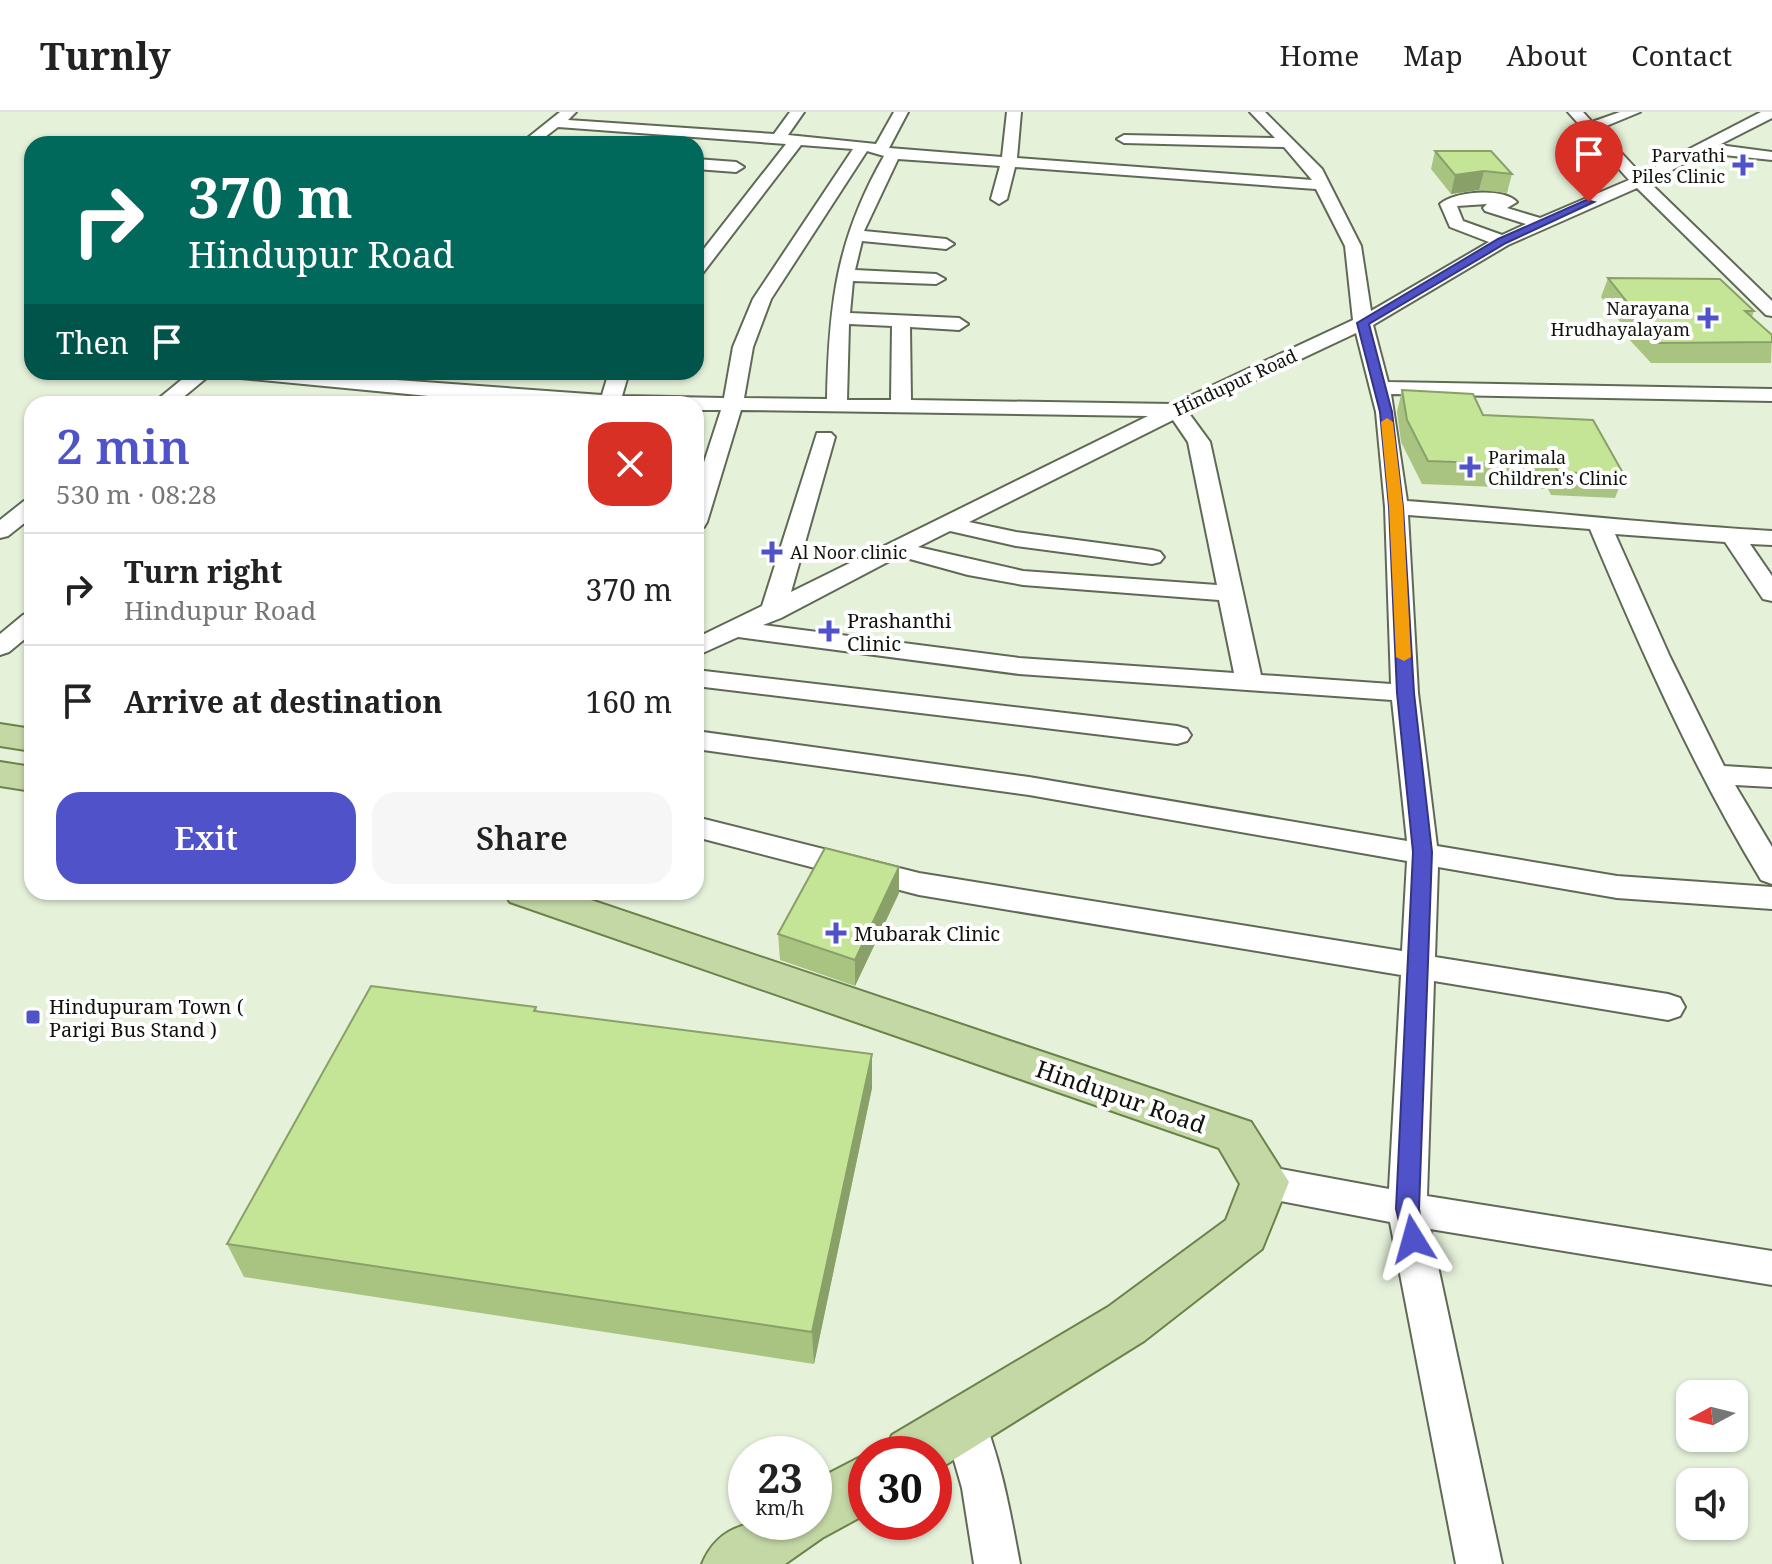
<!DOCTYPE html>
<meta charset="utf-8">
<style>
:root{--surface:#fff;--page:#f6f6f6;--text:#222;--muted:#767676;--line:#e0e0e0;--accent:#4f52c8}
body{margin:0;font-family:"Noto Serif",serif;background:var(--page);color:var(--text);height:100vh;display:flex;flex-direction:column;font-size:30px;white-space:nowrap}
*{box-sizing:border-box;margin:0}
p{font-size:26px;color:var(--muted)}
.icon{flex:none;width:44px;height:44px;fill:none;stroke:currentColor;stroke-width:2;stroke-linecap:round;stroke-linejoin:round}
.map{position:relative;flex:1;overflow:hidden}
.details{position:absolute;left:24px;top:284px;width:680px;height:504px;display:flex;flex-direction:column;background:var(--surface);border-radius:24px;box-shadow:0 2px 6px #0004}
.details>*{flex:none}
.banner{position:absolute;left:24px;top:24px;width:680px;height:244px;border-radius:24px;box-shadow:0 2px 6px #0004;background:#00695c;color:#fff;overflow:hidden}
.needle{width:52px;rotate:263deg}
.fabs{position:absolute;left:1676px;top:1268px;display:grid;gap:16px}
.fabs a{display:grid;place-items:center;width:72px;height:72px;border-radius:16px;background:var(--surface);box-shadow:0 2px 6px #0004;font-size:40px}
.speed{position:absolute;left:728px;top:1324px;display:flex;gap:16px;font-size:40px;font-weight:700;text-align:center}
.speed>*{display:grid;place-content:center;width:104px;height:104px;border-radius:50%;background:var(--surface);box-shadow:0 2px 6px #0004;line-height:1}
.speed small{font-size:20px;font-weight:400}
.speed .limit{border:12px solid #d22;background:#fff;color:#111}
.pin{position:absolute;display:grid;place-items:center;width:68px;height:68px;color:#fff;margin:-82px -34px;border-radius:50% 50% 50% 0;rotate:-45deg;box-shadow:0 0 8px #0007}
.pin .icon{rotate:45deg}
.me{position:absolute;width:88px;margin:-44px;rotate:352deg;stroke-linejoin:round;filter:drop-shadow(0 0 6px #0008)}
.turn{display:flex;align-items:center;gap:28px;height:168px;padding:0 32px;font-size:36px}
.turn .icon{width:104px;height:104px;stroke-width:2.5}
.turn b{display:block;font-size:56px;line-height:68px}
.then{display:flex;align-items:center;height:76px;padding:0 32px;background:#0003;gap:16px;font-size:30px}
.round{display:grid;place-items:center;flex:none;width:84px;height:84px;border-radius:24px;background:var(--page)}
.overview{display:flex;align-items:center;justify-content:space-between;height:136px;padding:0 32px}
h1{font-size:48px;font-weight:600;line-height:60px;color:var(--accent)}
.cta{display:flex;gap:16px;margin-top:auto;padding:16px 32px}
.cta a{flex:1;height:92px;border-radius:24px;background:var(--accent);color:#fff;font-size:32px;font-weight:600;line-height:92px;text-align:center}
.cta a+a{background:var(--page);color:var(--text)}
ul{padding:0;list-style:none}
li{display:flex;align-items:center;gap:24px;height:112px;padding:0 32px;border-top:2px solid var(--line)}
li div{flex:1}
li b{display:block;font-size:30px}
li em{font-style:normal}
header{display:flex;align-items:center;gap:48px;box-sizing:border-box;height:112px;padding:0 40px;background:var(--surface);border-bottom:2px solid var(--line)}
header strong{font-size:38px}
nav{display:flex;gap:44px;margin-inline-start:auto;font-size:28px}
.map>svg:first-child{display:block}
</style>
<header>
<strong>Turnly</strong>
<nav><a>Home</a><a>Map</a><a>About</a><a>Contact</a></nav>
</header>
<div class="map">
<svg width="1772" height="1452" viewBox="0 0 1772 1452">
<rect width="100%" height="100%" fill="#e6f1da"/>
<g fill="none" stroke-linecap="round" stroke-linejoin="round">
<!-- minor casing -->
<g stroke="#606955" stroke-width="4">
<path id="minor" d="M560,0h16l-8,8 206,14 16,-22h14l-16,23 88,9 18,-32h14l-19,36 113,9 5,-45h14l-4,46 295,22 -28,-33 -160,-4 -7,-4 7,-4 151,3 -25,-26h15l57,57 39,77 10,65 118,-69 -39,-15 -10,-23c14,-13 64,-17 77,-2l-10,6 33,10 89,-38 -61,-68h15l9,10 28,-10h20l-41,17 42,45 120,-62h11v6l-53,27 53,7v8l-67,-7 -56,29 123,119v15l-6,-1 -129,-127 -129,57 -135,80 15,57 384,7v12l-381,-7 16,107c122,9 242,23 365,30v14l-22,-1 22,32v25l-9,-2 -38,-57 -110,-8 55,123 54,109 48,3v18l-37,-2 37,62v37l-11,-4c-68,-112 -120,-230 -171,-351l-182,-14 10,178 19,153 180,30 155,11v22l-155,-11 -179,-31 -3,90 233,37 12,4 5,9 -5,9 -12,4 -234,-39 -7,215 345,55v34l-342,-56 72,335h-46l-66,-342 -125,-24 -13,-5 -6,-11 6,-11 13,-5 124,23 12,-214 -482,-80 -223,-58v-20l223,56 483,78 5,-90 -378,-66 -333,-46v-18l333,46 378,64 -15,-141 -373,-26 -281,-37 -42,19v-18l66,-32 55,-173h14l4,4 -44,155 357,-176 -407,-6 -34,112 -3,5 -8,2v-42l25,-77h-25v-6h-144l-113,-7 -229,-22 -35,29h-23l39,-32h96l315,23 7,-23h20l-7,24 102,2 9,-51 20,-48 100,-150 -52,-4 -99,129 -6,1v-16l90,-115 -228,-17 -22,17h-16zM867,39l17,5c-48,84 -55,149 -57,243l-83,-1 9,-51 18,-48zM898,47l102,7 -9,33 8,5 8,-5 8,-32 301,22 29,57 8,74 -180,84 -262,-4 -1,-73 49,3 9,-6 -9,-6 -109,-5 3,-32 83,3 9,-5 -9,-5 -81,-4 7,-29 84,8 8,-5 -8,-5 -82,-8zM1487,92l-4,4 2,3 41,13 -24,11 -39,-14 -6,-15zM849,212l43,2 -1,74h-44zM1356,221l20,79 9,95 6,177 -130,-9 -51,-233 -22,-30zM1173,308l15,22 29,143 -194,-14 -105,-24 32,-16 66,15 136,18 8,-2 4,-5 -4,-5 -8,-2 -136,-18 -47,-10zM899,444l69,19 55,10 196,15 15,73 -215,-15 -256,-33 18,-7z
M696,47l40,3 8,5 -8,5 -40,-3z
M32,387v18l-24,19 -8,2v-18l24,-19z
M32,500v21l-23,19 -9,3v-21l23,-19z
M696,558l481,56 10,3 4,6 -4,6 -10,3 -481,-58z
M964,1289l15,6c22,51 31,104 41,157h-46l-12,-76 -19,-66 6,-15z"/>
</g>
<!-- major casing -->
<g stroke="#6b8249" stroke-width="4">
<path id="major" d="M0,612l32,5v22l-32,-5z
M0,650l32,5v24l-32,-5z
M504,780h63l684,230 38,60 -27,67 -118,92 -210,131v-18h-50l8,-19 216,-128 118,-87 14,-36 -21,-36 -709,-246z
M866,1342v60l-44,24 -37,26h-83c21,-50 66,-42 112,-42v-41z"/>
</g>
<!-- minor -->
<use href="#minor" fill="#fff" fill-rule="evenodd"/>
<!-- major -->
<use href="#major" fill="#c4d8a6" fill-rule="evenodd"/>
</g>
<!-- wall -->
<path fill="#a9c481" d="M1435,39l77,23 -5,19 -28,-3 -28,4 -20,-25z
M1608,166l146,33 -2,6 20,18 -1,28h-120l-24,-26 1,-5 -27,-35z
M1402,278l81,25 141,60 -9,23 -64,-3 -3,-6 -126,-5 -21,-42 -4,-30z
M899,755v26l-44,93 -75,-26 -2,-26z
M536,895l1,4 335,43v34l-58,276 -570,-87 -17,-33z"/>
<!-- shaded-wall -->
<path fill="#89a069" d="M1484,59l-5,19 -28,4 4,-19z
M899,755v26l-44,93v-26z
M872,942v34l-58,276 -2,-32z"/>
<!-- building -->
<path fill="#c4e496" stroke="#89a069" stroke-width="2" d="M1435,39h56l21,23 -28,-3 -29,4z
M1608,166l112,1 34,32h-9l27,24v7l-114,1 -24,-26h5z
M1402,278l71,4 10,21 110,5 31,55 -66,-3 -3,-6 -127,-5 -21,-41z
M825,736l74,19 -44,93 -77,-26z
M371,874l165,21 -2,4 338,43 -60,278 -585,-88z"/>
<!-- route -->
<path fill="#4f52c8" stroke="#333582" stroke-width="2" d="M1586,88l8,2 -88,41 -137,81 23,88 11,95 11,186 18,159 -13,357 6,30 -3,7 -9,3 -8,-3 -9,-37 17,-357 -16,-159 -8,-186 -9,-95 -23,-89 141,-84z"/>
<!-- slow -->
<path fill="#f59e0b" d="M1387,306l6,4 10,85 8,150 -7,4 -8,-4 -7,-150 -8,-85z"/>
<!-- markers -->
<g fill="#4f52c8" stroke="#fff" stroke-width="3">
<path d="M1739 41h8v8h8v8h-8v8h-8v-8h-8v-8h8z"/>
<path d="M1704 194h8v8h8v8h-8v8h-8v-8h-8v-8h8z"/>
<path d="M1466 343h8v8h8v8h-8v8h-8v-8h-8v-8h8z"/>
<path d="M768 428h8v8h8v8h-8v8h-8v-8h-8v-8h8z"/>
<path d="M825 507h8v8h8v8h-8v8h-8v-8h-8v-8h8z"/>
<path d="M832 809h8v8h8v8h-8v8h-8v-8h-8v-8h8z"/>
<rect x="25" y="897" width="16" height="16" rx="4"/>
</g>
<g text-anchor="middle" dominant-baseline="central" stroke-width="8" stroke-linejoin="round" paint-order="stroke">
<!-- far-poi labels -->
<g font-size="18" fill="#11140c" stroke="#fff" text-anchor="end">
<text x="1725" y="43">Parvathi<tspan x="1725" dy="21">Piles Clinic</tspan></text>
<text x="1690" y="196">Narayana<tspan x="1690" dy="21">Hrudhayalayam</tspan></text>
<text x="1488" y="345" text-anchor="start">Parimala<tspan x="1488" dy="21">Children's Clinic</tspan></text>
<text x="790" y="440" text-anchor="start">Al Noor clinic</text>
</g>
<!-- far-street labels -->
<g font-size="18" fill="#11140c" stroke="#fff">
<text transform="translate(1235 270) rotate(-25)">Hindupur Road</text>
</g>
<!-- poi labels -->
<g font-size="20" fill="#11140c" stroke="#fff" text-anchor="start">
<text x="847" y="508">Prashanthi<tspan x="847" dy="23">Clinic</tspan></text>
<text x="854" y="821">Mubarak Clinic</text>
<text x="49" y="894">Hindupuram Town (<tspan x="49" dy="23">Parigi Bus Stand )</tspan></text>
</g>
<!-- near-street labels -->
<g font-size="24" fill="#11140c" stroke="#fff">
<text transform="translate(1121 984) rotate(19)">Hindupur Road</text>
</g>
</g>
</svg>
<div class="fabs">
<a><svg class="needle" viewBox="-14 -14 28 28"><path d="M0-13l5 13h-10z" fill="#e53935"/><path d="M0 13l5-13h-10z" fill="#767676"/></svg></a>
<a><svg class="icon" aria-label="sound" viewBox="0 0 24 24"><path d="M4 9h4l5-4v14l-5-4H4zM17 9q2 3 0 6"/></svg></a>
</div>
<div class="speed"><div>23<small>km/h</small></div><div class="limit">30</div></div>
<div class="pin" style="left:1589px;top:90px;background:#d93025"><svg class="icon" aria-label="arrive" viewBox="0 0 24 24"><path d="M6 21V4h12l-3 4 3 4H6"/></svg></div>
<svg class="me" style="left:1413px;top:1127px" viewBox="-20 -20 40 40"><path d="M0-17L14 15 0 8-14 15z" fill="#4f52c8" stroke="#fff" stroke-width="4"/></svg>
<div class="banner">
<div class="turn"><svg class="icon" aria-label="right" viewBox="0 0 24 24"><path d="M7 20v-9h11M14 6l5 5-5 5"/></svg><div><b>370 m</b>Hindupur Road</div></div>
<div class="then">Then<svg class="icon" aria-label="arrive" viewBox="0 0 24 24"><path d="M6 21V4h12l-3 4 3 4H6"/></svg></div>
</div>
<section class="details">
<div class="overview"><div><h1>2 min</h1><p>530 m · 08:28</p></div><a class="round" style="background:#d93025;color:#fff"><svg class="icon" aria-label="close" viewBox="0 0 24 24"><path d="M6 6l12 12M18 6L6 18"/></svg></a></div>
<ul>
<li><svg class="icon" aria-label="right" viewBox="0 0 24 24"><path d="M7 20v-9h11M14 6l5 5-5 5"/></svg><div><b>Turn right</b><p>Hindupur Road</p></div><em>370 m</em></li>
<li><svg class="icon" aria-label="arrive" viewBox="0 0 24 24"><path d="M6 21V4h12l-3 4 3 4H6"/></svg><div><b>Arrive at destination</b></div><em>160 m</em></li>
</ul>
<div class="cta"><a>Exit</a><a>Share</a></div>
</section>
</div>
